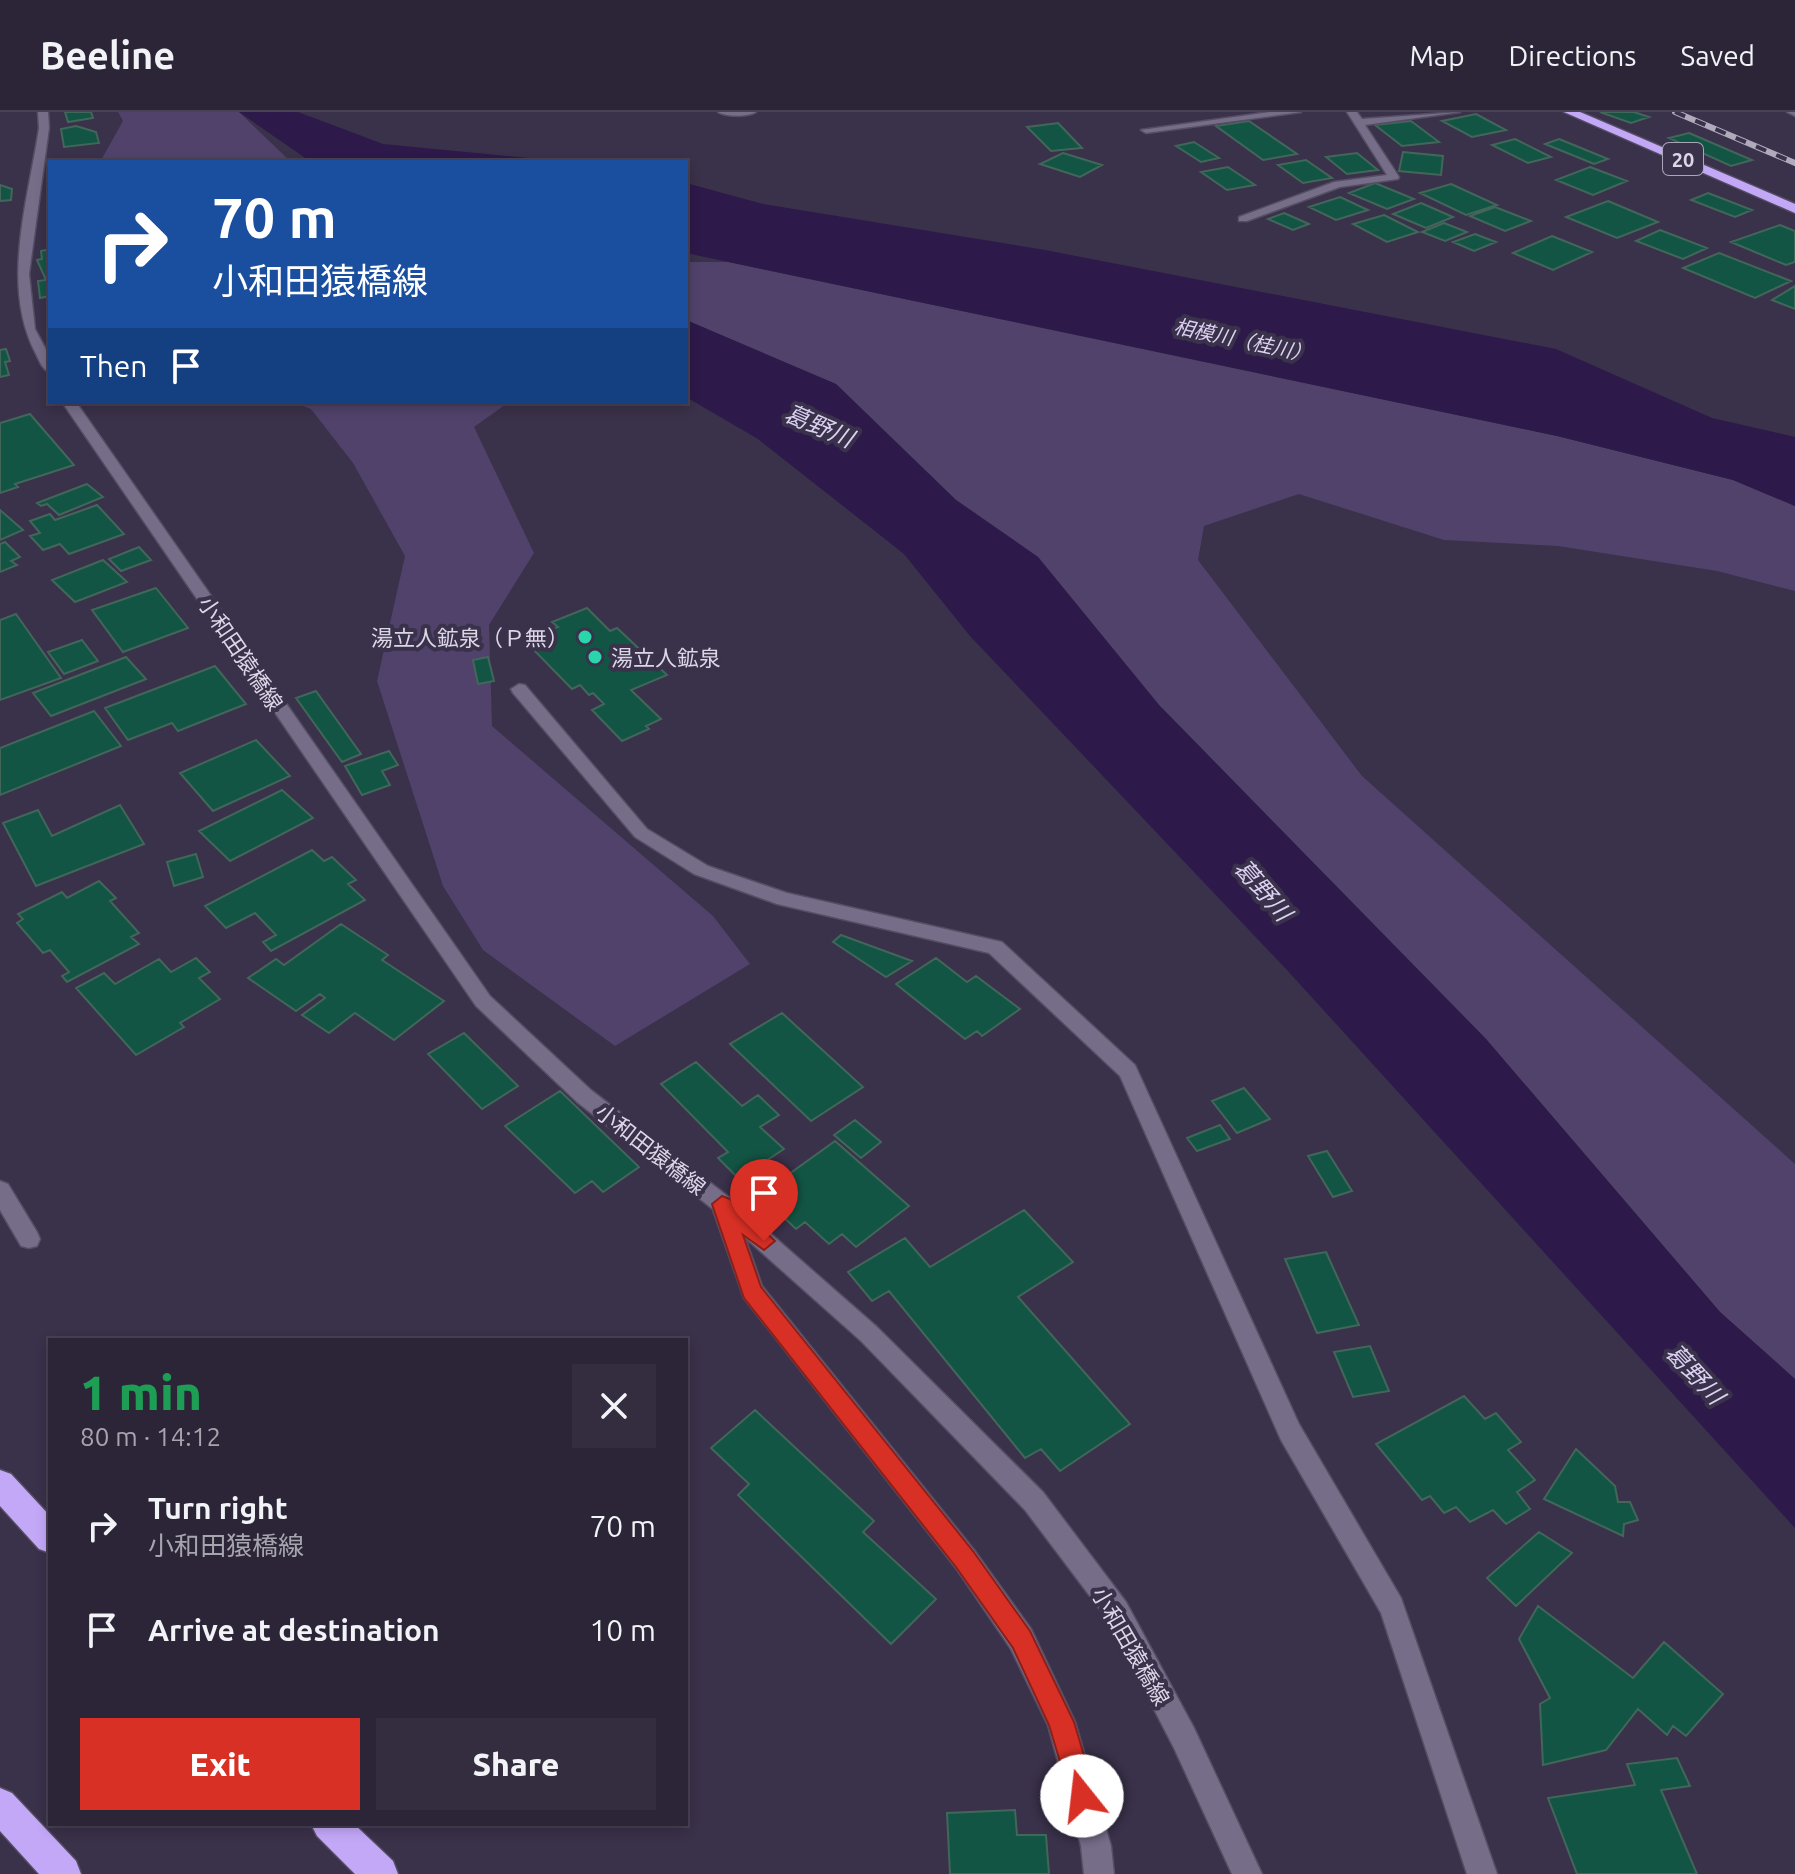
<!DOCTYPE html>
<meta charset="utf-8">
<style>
:root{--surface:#2c2538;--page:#342d40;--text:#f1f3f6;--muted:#a6a5ae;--line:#484253;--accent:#d93025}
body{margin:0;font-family:Ubuntu,"Noto Sans JP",sans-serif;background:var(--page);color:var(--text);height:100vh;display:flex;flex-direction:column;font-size:30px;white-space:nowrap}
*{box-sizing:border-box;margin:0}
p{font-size:26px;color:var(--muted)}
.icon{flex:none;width:44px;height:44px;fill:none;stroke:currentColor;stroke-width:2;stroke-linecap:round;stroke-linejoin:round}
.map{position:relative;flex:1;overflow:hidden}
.details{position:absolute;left:48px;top:1226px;width:640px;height:488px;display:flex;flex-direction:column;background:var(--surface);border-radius:0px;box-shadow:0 4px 12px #0003,0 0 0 2px var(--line)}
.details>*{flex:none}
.banner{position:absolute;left:48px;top:48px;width:640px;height:244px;border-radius:0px;box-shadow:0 4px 12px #0003,0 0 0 2px var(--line);background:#1a4fa0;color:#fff;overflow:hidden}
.pin{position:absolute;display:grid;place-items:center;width:68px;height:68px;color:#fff;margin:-82px -34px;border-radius:50% 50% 50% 0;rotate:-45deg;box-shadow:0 0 8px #0007}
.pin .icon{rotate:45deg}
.me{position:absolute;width:88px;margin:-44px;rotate:344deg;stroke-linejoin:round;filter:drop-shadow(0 0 6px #0008)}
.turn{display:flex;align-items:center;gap:28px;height:168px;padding:0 32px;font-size:36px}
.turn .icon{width:104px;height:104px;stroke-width:2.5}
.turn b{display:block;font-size:56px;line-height:68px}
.then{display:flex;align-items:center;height:76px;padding:0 32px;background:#0003;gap:16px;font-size:30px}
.round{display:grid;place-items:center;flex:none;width:84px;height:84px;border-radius:0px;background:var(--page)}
.overview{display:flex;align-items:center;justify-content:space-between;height:136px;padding:0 32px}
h1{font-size:48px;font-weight:800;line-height:60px;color:#1e9e55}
.button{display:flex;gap:16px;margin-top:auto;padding:16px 32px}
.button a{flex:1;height:92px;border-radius:0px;background:var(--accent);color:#fff;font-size:32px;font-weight:800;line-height:92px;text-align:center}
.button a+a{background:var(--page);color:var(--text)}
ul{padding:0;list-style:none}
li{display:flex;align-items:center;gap:24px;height:104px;padding:0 32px}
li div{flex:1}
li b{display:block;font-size:30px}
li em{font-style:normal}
header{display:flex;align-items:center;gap:48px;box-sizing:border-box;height:112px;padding:0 40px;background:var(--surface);border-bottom:2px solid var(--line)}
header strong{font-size:38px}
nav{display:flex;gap:44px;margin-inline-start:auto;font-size:28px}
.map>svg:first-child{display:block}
</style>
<header>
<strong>Beeline</strong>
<nav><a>Map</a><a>Directions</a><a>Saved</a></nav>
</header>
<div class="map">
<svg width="1795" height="1762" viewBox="0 0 1795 1762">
<rect width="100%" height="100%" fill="#3a314a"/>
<!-- green -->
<path fill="#50426a" d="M118,0h121l52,50h-191l23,-41z
M686,150h42l829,174 176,44 62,26v85l-78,-20 -159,-25 -114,-6 -145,-46 -95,32 -6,34 164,216 433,388v215l-75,-67 -234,-273 -327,-334 -121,-148 -82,-57 -120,-116 -150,-64z
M292,290h217l-35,25 60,126 -45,72 3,101 221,190 37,48 -135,82 -132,-96 -40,-64 -66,-205 28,-125 -52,-93 -42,-54z"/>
<!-- water -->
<path fill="#2d194a" d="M239,0h59l85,32 187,18h-259z
M686,71l77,21 282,46 511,99 156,69 83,19v69l-62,-26 -176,-44 -871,-183z
M686,208l150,64 120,116 82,57 121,148 327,334 234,273 75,67v149l-508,-558 -317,-334 -66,-82 -146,-115 -72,-42z"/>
<!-- building -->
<path fill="#135544" stroke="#43665a" stroke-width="2" d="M65,0h26l2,6 -25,4z
M1600,0h34l15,5 -18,6z
M1476,2l30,16 -34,7 -30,-16z
M1249,9l48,33 -34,6 -47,-34z
M1411,9l28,21 -37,4 -27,-21z
M1058,11l24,25 -31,3 -24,-24z
M76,14l20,6 3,11 -35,4 -3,-18z
M1689,21l63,27 -21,6 -62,-28z
M1515,27l36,18 -23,6 -36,-18z
M1559,27l49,20 -14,5 -49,-20z
M1194,30l25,16 -18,4 -25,-16z
M1403,40l40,4 -2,19 -42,-4z
M1063,41l39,12 -22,12 -40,-13z
M1357,41l21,17 -31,4 -21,-17z
M1306,48l26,18 -29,5 -25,-18z
M1228,55l27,18 -28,5 -26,-18z
M1590,55l37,14 -34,14 -37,-15z
M1375,71l39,16 -27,10 -38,-16z
M1451,72l46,21 -31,10 -46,-22z
M0,73l12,4 -1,11 -11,1z
M1708,81l44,17 -17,7 -44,-17z
M1340,85l28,13 -32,10 -27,-13z
M1608,89l50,21 -41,16 -51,-21z
M1421,91l32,14 -27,11 -33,-14z
M1495,95l36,14 -26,10 -35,-15z
M1284,101l25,11 -16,6 -25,-11z
M1384,103l34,17 -31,10 -34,-18z
M1444,111l23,9 -22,9 -23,-9z
M1780,113l15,6v31l-9,3 -55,-23z
M1660,118l47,18 -24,11 -47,-18z
M1475,122l21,8 -22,9 -21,-9z
M1552,124l40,16 -39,18 -40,-17z
M50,137v47l-10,2 -2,-17 8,-1 -9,-20 5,-1 -1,-8z
M1719,141l72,28 -36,17 -72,-30z
M1795,174v23l-23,-9z
M6,237l4,12 -5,1 4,13 -9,2v-27z
M30,302l44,51 -59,19 3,3 -18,6v-70z
M87,372l16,13 -44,18 -12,-11 -6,2 -4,-3z
M97,393l27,29 -55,20 -9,-10 -17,6 -13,-14 10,-3 -10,-12 20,-7 5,6z
M0,398l23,20 -23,10z
M5,430l15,15 -9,4 6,4 -17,7v-28z
M139,435l12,13 -30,11 -12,-12z
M103,448l24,22 -52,20 -23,-22z
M156,476l32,40 -65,24 -31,-42z
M587,496l23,23 7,-3 50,47 -36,15 30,29 -15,7 3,3 -27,12 -30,-31 12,-6 -11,-11 -4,2 -9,-10 -8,4 -48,-49 34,-13 -6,-5z
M16,502l45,64 -61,22v-80z
M82,528l16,21 -34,13 -16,-22z
M126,545l20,22 -95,37 -18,-23z
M488,545l6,24 -16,3 -5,-24z
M215,554l31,38 -68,27 -6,-8 -44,17 -23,-32z
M316,579l45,63 -19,8 -46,-64z
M94,599l27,35 -121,49v-47z
M256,628l34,36 -77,35 -33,-38z
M389,639l9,14 -16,6 8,14 -28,10 -17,-29z
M282,678l31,28 -83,43 -31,-30z
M120,693l24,39 -108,42 -33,-63 35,-13 14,26z
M312,738l12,11 8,-4 24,23 -8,4 17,16 -94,51 -8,-9 13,-7 -21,-22 -29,15 -21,-22z
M196,742l7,23 -29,9 -7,-24z
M99,769l17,17 -6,3 29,32 -8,4 8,7 -72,38 -5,-6 7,-4 -19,-22 -7,3 -26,-30 6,-4 -5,-5 44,-22 5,6z
M341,812l47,31 -6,5 62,41 -50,39 -39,-27 -26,20 -27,-18 23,-17 -5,-4 -24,17 -48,-33 28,-19 8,6z
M841,823l71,26 -26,16 -53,-35z
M196,846l14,14 -11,6 21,21 -40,24 4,4 -48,28 -60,-67 28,-15 11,11 44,-25 12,13z
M936,846l31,24 9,-6 44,33 -38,27 -5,-5 -12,8 -69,-55z
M782,901l81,74 -52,34 -81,-77z
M464,921l54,53 -36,23 -54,-55z
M696,950l46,44 16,-11 21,20 -19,12 24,22 -45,30 -21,-21 10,-6 -67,-68z
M1244,976l26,31 -33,14 -25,-32z
M560,979l79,76 -36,25 -11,-11 -17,12 -70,-67z
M855,1008l26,22 -20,16 -27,-23z
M1220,1013l10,14 -33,12 -10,-13z
M835,1029l74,65 -53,41 -14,-13 -13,10 -24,-22 -9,7 -36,-34z
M1327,1039l25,40 -19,6 -25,-41z
M1024,1098l49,52 -55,35 112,127 -70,47 -19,-22 -16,9 -136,-167 -17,10 -24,-29 57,-34 25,29z
M1326,1140l33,73 -42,8 -32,-74z
M1370,1234l19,45 -36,6 -19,-45z
M1464,1284l21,23 11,-6 25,29 -13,8 27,30 -18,12 13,17 -24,15 -13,-14 -23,12 -14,-15 -12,6 -14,-17 -8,4 -46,-56z
M755,1298l119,111 -11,11 73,67 -45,45 -153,-149 11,-11 -38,-36z
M1576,1337l39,37 3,16h12l8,18 -14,4 -1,12 -79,-37z
M1539,1420l33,21 -56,53 -29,-28z
M1538,1494l95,72 31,-36 59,52 -37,42 -13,-10 -6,9 -29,-26 -32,41 -63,15 -3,-61 10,-6 -31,-59z
M1677,1646l13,28 -29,4 36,84h-120l-29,-76 87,-13 -8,-21z
M1015,1698l2,25h29l3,39h-99l-3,-61z"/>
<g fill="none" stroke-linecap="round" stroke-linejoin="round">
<!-- lane casing -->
<g stroke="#554d63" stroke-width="3">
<path id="lane" d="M718,0h38c-8,5 -30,5 -38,0z
M1270,0h31l-155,21 -5,-3z
M1347,0h10l5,7 98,-7 -95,13 34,52 -1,2 -58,8 -93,34h-8v-4l95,-35 53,-7z"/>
</g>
<!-- street casing -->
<g stroke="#554d63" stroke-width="3">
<path id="street" d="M1787,0h8v4z
M519,572l6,1 122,144 61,37 79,27 215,49 133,123 164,359 102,174 96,276h-30l-86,-261 -100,-173 -161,-364 -131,-123 -212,-49 -83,-30 -59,-37 -122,-144 -2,-4z
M0,1069l8,3 29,48 3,7 -3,7 -8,2 -8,-2 -21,-36z
M722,1083l8,3 3,6 29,82 212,264 57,79 44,93 36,124 3,28h-30l-3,-28 -33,-121 -37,-76 -55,-81 -212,-270 -33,-94 3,-6z"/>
</g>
<!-- secondary casing -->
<g stroke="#554d63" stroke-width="3">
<path id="secondary" d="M38,0h10l1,16 -20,146 6,55 15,28v16c-8,-4 -10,-11 -14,-19 -36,-68 -8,-153 3,-226z
M62,290h14l414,594 101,94 139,108 147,129 166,165 83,110 68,126 68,146h-30l-58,-126 -66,-128 -83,-110 -164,-169 -147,-131 -137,-108 -101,-96z"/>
</g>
<!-- highway casing -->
<g stroke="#554d63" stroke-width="3">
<path id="highway" d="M1564,0h16l215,92v9z
M0,1358l11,4 39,42v37l-11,-4 -39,-43z
M0,1676l12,5 64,68 5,13h-42l-39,-43z
M311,1712h43l39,37 5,13h-43l-38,-38z"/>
</g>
<!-- lane -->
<use href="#lane" fill="#766d89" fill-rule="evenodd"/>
<!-- street -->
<use href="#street" fill="#766d89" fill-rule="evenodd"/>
<!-- secondary -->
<use href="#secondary" fill="#766d89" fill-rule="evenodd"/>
<!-- highway -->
<use href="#highway" fill="#c4a8f8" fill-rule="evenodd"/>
<!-- rail casing -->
<g stroke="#b0aabd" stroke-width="6">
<path id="rail" d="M1675,0l120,51"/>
</g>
<!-- rail -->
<use href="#rail" stroke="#3a314a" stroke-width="4" stroke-dasharray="11" stroke-linecap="butt"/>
</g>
<!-- route -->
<path fill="#d93025" stroke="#8d1f18" stroke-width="2" d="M722,1084l8,3 45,42 -11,9 -21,-15 18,52 212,264 57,80 44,91 22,74 -4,9 -10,4 -9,-4 -24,-80 -36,-77 -57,-81 -212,-269 -32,-94z"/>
<!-- markers -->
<g fill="#2ad5ac" stroke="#3a314a" stroke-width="3">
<circle cx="585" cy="525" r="8"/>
<circle cx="595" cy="545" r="8"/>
</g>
<g text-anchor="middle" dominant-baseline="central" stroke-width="8" stroke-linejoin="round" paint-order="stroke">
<!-- shield labels -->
<rect fill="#3a314a" stroke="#aba5b8" stroke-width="2" x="1663" y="31" width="40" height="32" rx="6"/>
<g font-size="20" font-weight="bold" fill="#dcd7e7">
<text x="1683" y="47">20</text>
</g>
<!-- far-water labels -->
<g font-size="20" font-style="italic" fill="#dbd1f2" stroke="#3a314a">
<text transform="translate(1243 228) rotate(12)">相模川（桂川）</text>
</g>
<!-- poi labels -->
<g font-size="22" fill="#dcd7e7" stroke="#3a314a" text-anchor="end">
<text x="569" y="525">湯立人鉱泉（Ｐ無）</text>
<text x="611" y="545" text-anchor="start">湯立人鉱泉</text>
</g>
<!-- street labels -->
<g font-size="22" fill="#dcd7e7" stroke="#3a314a">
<text transform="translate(241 541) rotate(56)">小和田猿橋線</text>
<text transform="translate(651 1037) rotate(38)">小和田猿橋線</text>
<text transform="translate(1131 1534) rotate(60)">小和田猿橋線</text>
</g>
<!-- water labels -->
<g font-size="24" font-style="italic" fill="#dbd1f2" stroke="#3a314a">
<text transform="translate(819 314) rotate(23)">葛野川</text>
<text transform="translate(1263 778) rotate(49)">葛野川</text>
<text transform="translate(1695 1262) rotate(47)">葛野川</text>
</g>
</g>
</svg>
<div class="pin" style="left:764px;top:1129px;background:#d93025"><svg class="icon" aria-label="arrive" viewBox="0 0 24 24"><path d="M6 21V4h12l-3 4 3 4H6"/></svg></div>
<svg class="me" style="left:1082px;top:1684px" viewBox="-20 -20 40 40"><circle r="19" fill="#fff"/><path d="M0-13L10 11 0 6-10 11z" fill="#d93025"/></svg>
<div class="banner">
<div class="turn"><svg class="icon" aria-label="right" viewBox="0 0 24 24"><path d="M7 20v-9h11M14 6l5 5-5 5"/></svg><div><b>70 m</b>小和田猿橋線</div></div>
<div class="then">Then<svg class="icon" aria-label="arrive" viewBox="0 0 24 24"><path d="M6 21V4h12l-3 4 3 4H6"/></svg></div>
</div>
<section class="details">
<div class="overview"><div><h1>1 min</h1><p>80 m · 14:12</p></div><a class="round"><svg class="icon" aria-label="close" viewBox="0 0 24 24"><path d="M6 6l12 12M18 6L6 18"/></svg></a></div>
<ul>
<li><svg class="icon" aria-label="right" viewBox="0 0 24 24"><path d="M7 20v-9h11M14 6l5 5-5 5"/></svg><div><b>Turn right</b><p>小和田猿橋線</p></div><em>70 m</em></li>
<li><svg class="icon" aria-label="arrive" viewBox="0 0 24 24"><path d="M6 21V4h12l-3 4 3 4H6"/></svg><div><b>Arrive at destination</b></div><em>10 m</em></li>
</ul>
<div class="button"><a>Exit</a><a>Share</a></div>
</section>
</div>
